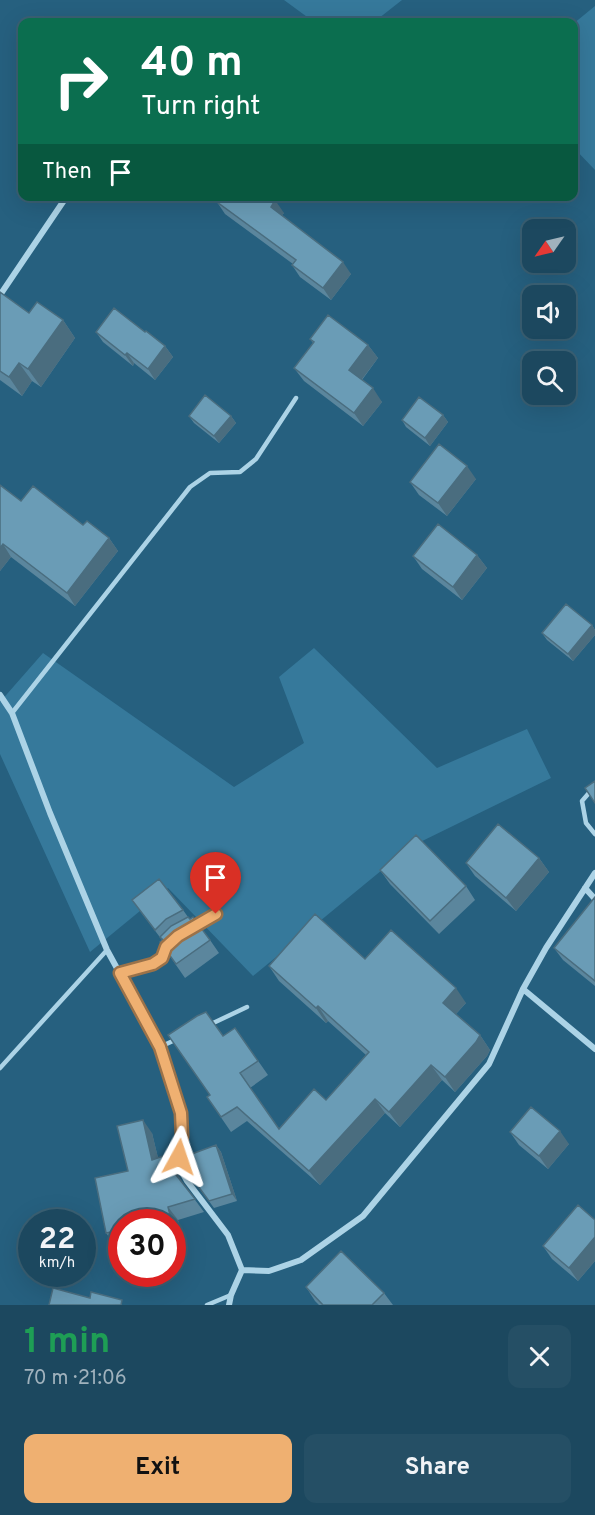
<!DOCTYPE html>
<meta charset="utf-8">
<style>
:root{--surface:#1c485f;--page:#254f65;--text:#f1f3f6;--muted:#a0b2bd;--line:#3a6074;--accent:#efb071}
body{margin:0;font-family:Overpass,sans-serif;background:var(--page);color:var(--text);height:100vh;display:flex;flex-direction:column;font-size:22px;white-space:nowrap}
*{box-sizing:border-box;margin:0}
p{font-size:20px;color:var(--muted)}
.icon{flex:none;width:33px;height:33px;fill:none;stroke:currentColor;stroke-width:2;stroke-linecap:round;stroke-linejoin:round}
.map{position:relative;height:1305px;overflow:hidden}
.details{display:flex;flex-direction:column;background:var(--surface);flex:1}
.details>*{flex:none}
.guide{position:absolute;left:18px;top:18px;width:560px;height:183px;border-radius:12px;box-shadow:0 6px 24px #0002,0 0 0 2px var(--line);background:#0b6e4f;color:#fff;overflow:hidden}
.needle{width:39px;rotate:236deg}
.tools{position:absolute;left:522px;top:219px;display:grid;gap:12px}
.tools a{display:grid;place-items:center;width:54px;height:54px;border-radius:12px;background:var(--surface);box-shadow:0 6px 24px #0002,0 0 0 2px var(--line);font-size:30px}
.speed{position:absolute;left:18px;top:1209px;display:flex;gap:12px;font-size:30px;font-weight:700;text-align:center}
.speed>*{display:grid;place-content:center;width:78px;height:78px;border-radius:50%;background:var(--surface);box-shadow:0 6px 24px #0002,0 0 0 2px var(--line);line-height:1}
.speed small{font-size:15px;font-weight:400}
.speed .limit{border:9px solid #d22;background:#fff;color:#111}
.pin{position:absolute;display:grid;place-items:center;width:51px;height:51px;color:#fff;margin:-62px -26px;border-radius:50% 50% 50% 0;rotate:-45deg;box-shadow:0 0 6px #0007}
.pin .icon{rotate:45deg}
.me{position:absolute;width:66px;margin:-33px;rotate:5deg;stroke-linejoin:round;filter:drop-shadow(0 0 4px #0008)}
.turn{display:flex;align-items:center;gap:21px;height:126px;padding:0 24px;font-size:27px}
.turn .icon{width:78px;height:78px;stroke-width:2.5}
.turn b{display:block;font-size:42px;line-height:51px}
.then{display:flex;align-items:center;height:57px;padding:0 24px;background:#0003;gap:12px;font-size:22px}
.round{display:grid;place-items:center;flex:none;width:63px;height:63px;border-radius:12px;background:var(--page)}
.head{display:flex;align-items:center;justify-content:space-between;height:102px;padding:0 24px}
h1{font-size:36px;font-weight:700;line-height:45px;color:#1e9e55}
.button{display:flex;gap:12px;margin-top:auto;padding:12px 24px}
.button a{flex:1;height:69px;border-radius:12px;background:var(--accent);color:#111;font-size:24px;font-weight:700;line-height:69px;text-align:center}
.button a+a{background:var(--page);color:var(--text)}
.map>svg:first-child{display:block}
</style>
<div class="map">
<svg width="595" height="1305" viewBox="0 0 595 1305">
<rect width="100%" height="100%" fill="#26607f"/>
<!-- green -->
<path fill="#36799b" d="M284,0h118l-28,22h-60z
M595,6v164l-22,-23v-123z
M314,648l123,120 90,-39 24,49 -141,69 -157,129 -85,-88 -78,64 -90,-198v-52l43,-49 191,134 70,-44 -25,-66z"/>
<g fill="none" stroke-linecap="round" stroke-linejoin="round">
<!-- service -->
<path stroke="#acd3e6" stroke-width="4.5" d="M12,713l178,-226 20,-14 30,-1 16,-13 40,-61
M595,786l-13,15 4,22 9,11
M195,926l21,-12
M120,973l33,-9 9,-6 5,-11
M209,1025l38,-18
M160,1047l17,-8
M0,1068l107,-118
M207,1305l24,-10"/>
<!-- minor -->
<path stroke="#acd3e6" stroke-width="6" d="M0,295l67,-99
M0,695l12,18 38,100 57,137 53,97 21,67 1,22 -3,21 2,13 6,11 41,54 14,35 -11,25 -2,10
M585,888l10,11
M523,989l72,60
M242,1270l27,1 32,-11 62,-44 126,-152 34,-75 23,-41 49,-75"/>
</g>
<!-- wall -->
<path fill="#5b869d" d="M217,202l67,11 -2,2 69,59 -20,26 -31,-23 -8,-12 1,-1 -68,-50z
M0,292l29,21 34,7 12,18 -34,49 -9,-6 -10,15 -22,-16z
M96,332h49l20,14 8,11 -18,23 -21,-17 -1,3 -30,-24z
M310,339l58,6 10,13 -16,22 20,22 -19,24 -59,-45 -10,-13 19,-25z
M443,415l5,7 -18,24 -24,-19 -4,-7z
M189,416h42l5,7 -17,20 -25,-20z
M476,479l-29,37 -28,-21 -9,-13z
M0,485l21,16 62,24 26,13 9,13 -43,55 -64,-49 -11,14z
M477,555l10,13 -25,32 -40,-31 -9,-13z
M592,625l3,5v5l-22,26 -26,-21 -5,-7z
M539,858l10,14 -33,39 -41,-35 -9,-13z
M380,870l86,16 9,14 -36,34 -49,-50z
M595,897v89l-32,-26 -9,-12z
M132,900l51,10 5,7 22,23 9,13 -34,25 -25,-36 2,-2z
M365,959l101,44 -10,11 24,21 10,15 -3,6 -32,36 -13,-12 -42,47 -15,-14 -65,72 -73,-64 -16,11 -24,-35 3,-2 13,-59 12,-8 33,47 -18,13 29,41 47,-29 40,-45 -38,-34 -2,2 -47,-42 -10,-15z
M510,1132l59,12 -21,25 -29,-24z
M152,1133l6,25 8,-3 9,13 6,13 23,31 -26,8 3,13 -9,1v-12h-50v23l-6,1 -10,-13 22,-62z
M216,1145l5,7 16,49 -23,7 -27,-37z
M595,1220v41l-17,20 -26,-22 -9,-13z
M306,1287l78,6 9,12h-74l-4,-4z"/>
<!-- shaded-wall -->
<path fill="#4a6d7f" d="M275,200l9,13 -5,6 -8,-12z
M343,262l8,12 -20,26 -8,-12z
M63,320l12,18 -34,49 -13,-18z
M368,345l10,13 -19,25 -10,-13z
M165,346l8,11 -18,23 -7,-11z
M127,353l7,10 -1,3 -8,-11z
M19,363l13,18 -10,15 -13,-19z
M373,388l9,14 -19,24 -9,-13z
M443,415l5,7 -18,24 -5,-8z
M231,416l5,7 -17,20 -5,-7z
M467,466l9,13 -29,37 -9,-13z
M109,538l9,13 -43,55 -8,-13z
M3,544l8,13 -11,14v-23z
M477,555l10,13 -25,32 -9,-13z
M592,625l3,5v5l-22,26 -5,-7z
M539,858l10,14 -33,39 -10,-13z
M456,988l10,15 -13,14 -10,-14z
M318,1006l10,15 -2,2 -10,-15z
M480,1035l10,15 -3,6 -32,36 -10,-15z
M431,1065l11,15 -42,47 -11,-15z
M375,1099l10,14 -65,72 -11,-14z
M143,1120l9,13 10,41 -10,-14z
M560,1131l9,13 -21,25 -9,-13z
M216,1145l5,7 16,49 -5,-7z
M166,1155l9,13 8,16 -10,-13z
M168,1207l10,13 3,13 -10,-14z
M595,1237v24l-17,20 -9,-13z"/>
<!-- building -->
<path fill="#6a9cb6" stroke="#4a6d7f" stroke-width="1.5" d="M221,196h49l5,4 -4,7 72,55 -20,26 -31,-23 4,-5 -79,-58z
M0,292l29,21 8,-11 26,18 -35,49 -9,-6 -10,14 -9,-6z
M114,308l31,24 1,-1 19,15 -17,23 -21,-16 -2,2 -29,-23z
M328,315l40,30 -19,25 24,18 -19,25 -60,-45 20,-26 -4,-3z
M205,395l26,21 -17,20 -25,-20z
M419,397l24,18 -18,23 -23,-18z
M439,444l28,22 -29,37 -28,-21z
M0,485l21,16 12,-15 50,39 4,-4 22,17 -42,55 -64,-49 -3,4z
M438,524l39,31 -24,32 -40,-31z
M566,604l26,21 -24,29 -26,-21z
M595,781v22l-10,-15z
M498,824l41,34 -33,40 -40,-35z
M416,835l50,51 -36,35 -50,-51z
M159,879l24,31 -17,9 -11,11 -23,-30z
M595,897v84l-41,-33z
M315,914l50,45 26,-29 65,58 -13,15 37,32 -4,7 -31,35 -14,-12 -42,47 -14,-13 -66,72 -72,-64 -16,10 -14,-20 3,-2 -42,-60 29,-19 9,-4 17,24 12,-8 23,33 -18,12 39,56 35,-40 12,11 43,-48 -51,-46 -2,2 -47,-42z
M188,917l2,2 3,-2 17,23 -34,24 -16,-22 3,-2 -3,-3 11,-11z
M531,1107l29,24 -21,25 -29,-24z
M143,1120l9,40 14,-5 7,16 22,28 -27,8 3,12 -14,3h-35v8l-16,3 -11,-55 33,-7 -11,-45z
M216,1145l16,49 -23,7 -22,-30 -6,-13z
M578,1205l17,15v17l-26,31 -26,-22z
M341,1251l43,42 -12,12h-49l-17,-18z
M53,1288l37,10 1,-6 31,8 -1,5h-72z"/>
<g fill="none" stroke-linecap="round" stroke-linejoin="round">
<!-- route casing -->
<g stroke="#9b7249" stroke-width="15">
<path id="route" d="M179,1157l3,-21 -1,-23 -21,-66 -40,-74 33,-9 9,-6 4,-11 12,-11 38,-22"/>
</g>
<!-- route -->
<use href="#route" stroke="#efb071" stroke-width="10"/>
</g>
</svg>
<div class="tools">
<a><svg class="needle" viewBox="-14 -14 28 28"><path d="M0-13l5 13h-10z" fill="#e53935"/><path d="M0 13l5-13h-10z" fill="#a0b2bd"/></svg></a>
<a><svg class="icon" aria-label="sound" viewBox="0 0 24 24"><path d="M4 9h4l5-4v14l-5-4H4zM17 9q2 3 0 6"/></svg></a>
<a><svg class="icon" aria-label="search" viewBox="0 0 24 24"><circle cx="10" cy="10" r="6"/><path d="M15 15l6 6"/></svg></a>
</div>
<div class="speed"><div>22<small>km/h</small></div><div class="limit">30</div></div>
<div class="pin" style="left:216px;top:914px;background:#d93025"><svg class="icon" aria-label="arrive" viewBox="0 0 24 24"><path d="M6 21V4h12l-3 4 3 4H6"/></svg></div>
<svg class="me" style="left:179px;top:1157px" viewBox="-20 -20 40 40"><path d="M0-17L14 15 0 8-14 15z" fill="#efb071" stroke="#fff" stroke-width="4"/></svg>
<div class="guide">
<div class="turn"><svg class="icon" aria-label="right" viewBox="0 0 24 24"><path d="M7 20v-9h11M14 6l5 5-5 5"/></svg><div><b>40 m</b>Turn right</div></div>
<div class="then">Then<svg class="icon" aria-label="arrive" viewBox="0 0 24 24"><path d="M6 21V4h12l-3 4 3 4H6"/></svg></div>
</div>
</div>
<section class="details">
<div class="head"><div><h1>1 min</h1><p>70 m · 21:06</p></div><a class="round"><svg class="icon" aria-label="close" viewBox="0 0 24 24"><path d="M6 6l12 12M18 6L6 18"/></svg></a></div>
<div class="button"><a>Exit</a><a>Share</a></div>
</section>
